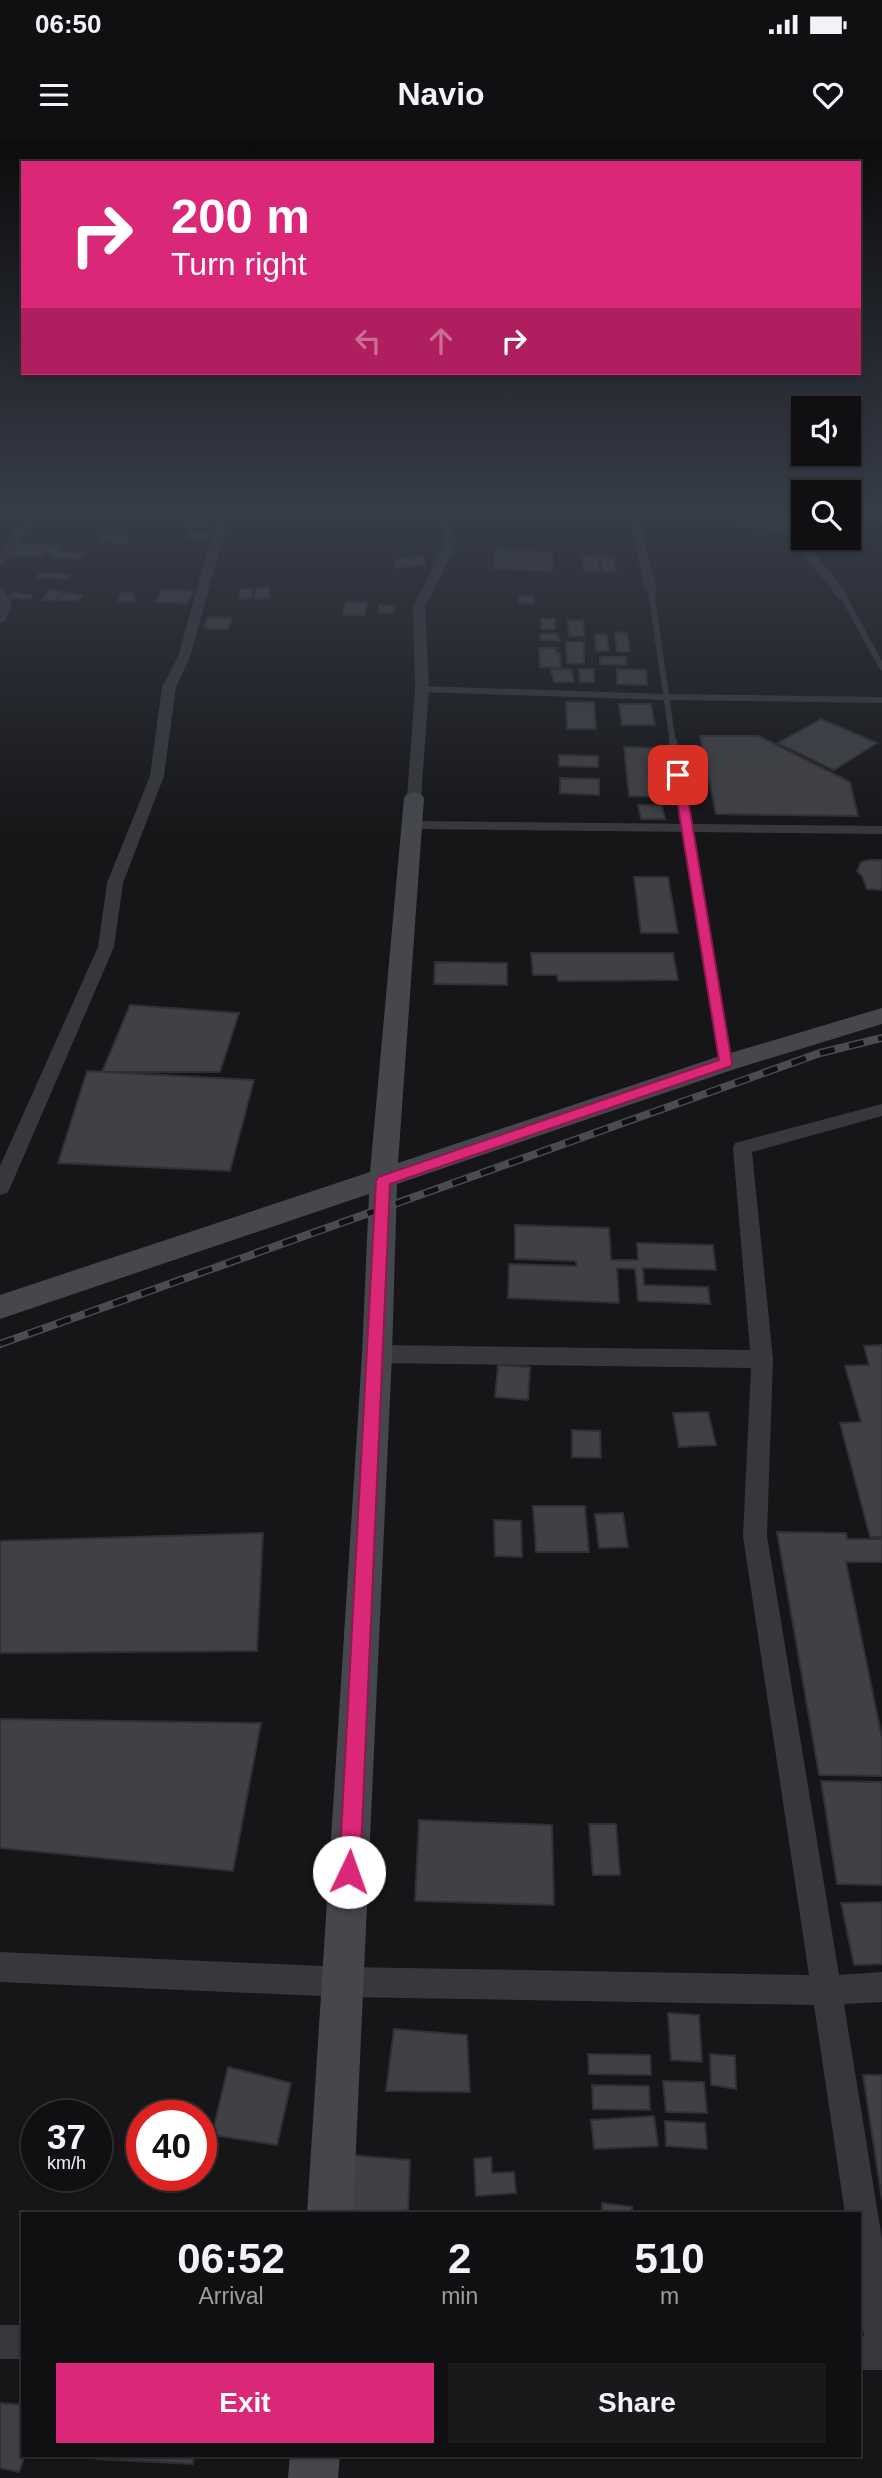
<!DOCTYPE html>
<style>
:root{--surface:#101012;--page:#19191b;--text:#f1f3f6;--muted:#9c9d9f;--line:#303032;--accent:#db2777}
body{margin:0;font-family:Arial,sans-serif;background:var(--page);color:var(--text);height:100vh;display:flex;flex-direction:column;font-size:26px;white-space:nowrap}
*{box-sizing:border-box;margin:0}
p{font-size:23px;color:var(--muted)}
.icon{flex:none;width:38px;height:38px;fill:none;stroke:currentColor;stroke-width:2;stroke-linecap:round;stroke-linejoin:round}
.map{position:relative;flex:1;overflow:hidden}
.details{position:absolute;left:21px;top:2072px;width:840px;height:245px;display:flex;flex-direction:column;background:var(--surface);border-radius:0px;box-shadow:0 2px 5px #0004,0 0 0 2px var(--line)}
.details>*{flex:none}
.banner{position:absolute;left:21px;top:21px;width:840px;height:214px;border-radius:0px;box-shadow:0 2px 5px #0004,0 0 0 2px var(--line);background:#db2777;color:#fff;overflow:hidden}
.buttons{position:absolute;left:791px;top:256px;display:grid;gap:14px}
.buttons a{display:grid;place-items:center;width:70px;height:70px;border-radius:0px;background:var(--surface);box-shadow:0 2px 5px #0004,0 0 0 2px var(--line);font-size:35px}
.speed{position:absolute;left:21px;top:1960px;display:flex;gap:14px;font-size:35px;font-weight:700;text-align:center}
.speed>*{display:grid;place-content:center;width:91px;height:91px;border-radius:50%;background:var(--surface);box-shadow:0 2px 5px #0004,0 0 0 2px var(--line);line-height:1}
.speed small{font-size:18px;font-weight:400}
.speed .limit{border:10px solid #d22;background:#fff;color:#111}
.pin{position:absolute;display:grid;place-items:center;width:60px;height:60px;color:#fff;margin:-30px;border-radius:14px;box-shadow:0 4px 10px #0006}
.me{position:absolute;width:77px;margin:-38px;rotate:3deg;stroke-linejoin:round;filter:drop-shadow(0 0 5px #0008)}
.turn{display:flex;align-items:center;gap:24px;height:147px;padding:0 35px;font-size:32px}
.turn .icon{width:91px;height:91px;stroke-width:2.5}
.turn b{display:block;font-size:49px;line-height:60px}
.lanes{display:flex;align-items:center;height:66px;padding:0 35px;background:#0003;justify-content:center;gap:35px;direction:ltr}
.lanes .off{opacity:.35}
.eta{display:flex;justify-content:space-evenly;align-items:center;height:119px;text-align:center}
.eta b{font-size:42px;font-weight:800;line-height:49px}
.cta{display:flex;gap:14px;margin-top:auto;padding:14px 35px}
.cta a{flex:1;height:80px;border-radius:0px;background:var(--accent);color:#fff;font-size:28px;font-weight:800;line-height:80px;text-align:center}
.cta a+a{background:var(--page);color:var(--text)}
.status{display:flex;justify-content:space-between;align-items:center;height:49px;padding:0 35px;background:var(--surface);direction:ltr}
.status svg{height:19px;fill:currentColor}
header{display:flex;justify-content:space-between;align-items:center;height:91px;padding:0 35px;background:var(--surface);font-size:32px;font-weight:800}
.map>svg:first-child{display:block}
</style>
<div class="status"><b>06:50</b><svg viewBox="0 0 49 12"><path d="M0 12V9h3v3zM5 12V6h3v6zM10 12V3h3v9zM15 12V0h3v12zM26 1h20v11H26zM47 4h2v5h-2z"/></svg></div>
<header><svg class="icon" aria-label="menu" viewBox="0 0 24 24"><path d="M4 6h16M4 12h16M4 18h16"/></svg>Navio<svg class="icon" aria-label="heart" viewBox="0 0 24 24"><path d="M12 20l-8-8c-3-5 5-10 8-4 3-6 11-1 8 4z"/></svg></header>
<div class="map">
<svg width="882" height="2338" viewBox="0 0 882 2338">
<rect width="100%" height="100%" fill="#161618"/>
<!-- building -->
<path fill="#404145" stroke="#303034" stroke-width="2" d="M763,372h26l2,7 -26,-1z
M861,375h21v7l-18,-1z
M733,378l31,2 1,8 -31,-1z
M184,380l30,1 -3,6h-22v-2h-7z
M765,382l18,3v-3h15l2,9 -34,-1z
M188,392h23l-2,6h-22z
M128,394l-1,3h3l-3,7 -27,-3 3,-6z
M19,403l42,3 -3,5 26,1 -4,7 -29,-1 2,-4h-9l-2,3 -31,-1z
M495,409l57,3v19l-58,-2z
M583,416h15l1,15h-15z
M601,416l13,1 2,14h-13z
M414,417h11v8l-30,3 1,-9z
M39,434h32l-3,5 -32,-1z
M269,447v11l-14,1 1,-11z
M162,449l32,2 -7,13 -32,-2z
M240,449h12v9l-13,1z
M50,450l14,1 -8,10 -14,-1z
M15,452l6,2h11l-2,5 -22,-1z
M64,453l18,2 -5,6 -18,-1z
M121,453h12l-1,4h4l-1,4 -17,1z
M519,456h15v8l-15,-1z
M345,462h22l-2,13h-22z
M379,465l15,1 -1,7h-15z
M208,477l24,1 -4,11h-21l1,-3h-4z
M541,479h14v10h-14z
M568,480h15l1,16h-15z
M615,492l12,1 3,19 -13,-1z
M540,494h18l1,7 -18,-1z
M595,494l12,1 2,16h-13z
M566,502h18v22l-17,-1z
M539,508h17v5h4l1,15 -21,-1z
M600,517h26v8l-26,-1z
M571,529l3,13h-20l-3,-12z
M579,529h15v13h-14z
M617,529l29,1 1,15 -30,-1z
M566,562h28l2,27h-29z
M619,564h32l4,21h-33z
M821,579l56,24 -43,27 -56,-27z
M700,596h59l91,46 8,34 -142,-2z
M624,607l33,1 5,49 -33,-1z
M559,615l39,1v11l-39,-1z
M560,638l39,1v16l-39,-2z
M638,665h24l3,14h-24z
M869,720h13v30l-15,-1 -5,-13 -5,-5 4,-9z
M634,737h34l10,56h-37z
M531,813h142l5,27 -120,1 -1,-6h-24z
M435,822l72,1v22l-73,-1z
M130,865l109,8 -19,59h-118z
M87,931l167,9 -24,91 -172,-8z
M515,1085l94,3 2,32h27l-1,-17 76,2 3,25 -73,-2 1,17 64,2 2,17 -72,-3 -3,-32 -18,-1 2,35 -111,-5 1,-34 67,2v-5l-61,-2z
M882,1205v192h-12l-30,-114 21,-1 -16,-56 24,-1 -5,-19z
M498,1225l32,2 -2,33 -33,-3z
M708,1272l8,33 -37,2 -6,-34z
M572,1290l28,1 1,27 -29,-1z
M533,1366h52l4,46h-53z
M623,1373l5,34 -29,1 -4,-34z
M494,1380l27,1 1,36 -27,-1z
M777,1392l69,1 1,6h35v23h-36l36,176v38l-63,-1z
M263,1393l-6,118 -257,2v-112z
M0,1579l261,4 -28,148 -233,-23z
M821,1641l61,1v103l-45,-1z
M419,1680l133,5 2,80 -139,-4z
M589,1684h27l4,51h-27z
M882,1762v62l-28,1 -13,-62z
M668,1873l31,2 3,47 -31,-2z
M394,1889l73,6 3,57 -84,-1z
M588,1914l62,1 1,20 -62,-1z
M710,1914l25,2 1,33 -25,-4z
M228,1927l63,16 -14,62 -65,-10z
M863,1935h19v125z
M663,1941l41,1 3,31 -41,-1z
M592,1945l57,1 1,24 -57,-1z
M654,1976l4,30 -64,3 -3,-29z
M665,1981l40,2 2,26 -41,-3z
M350,2015l60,5 -2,54h-62z
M491,2017l1,16 22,-1 2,21 -40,3 -2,-37z
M602,2063l30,4v7h-30z
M0,2263l23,2 2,50 -6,17 -19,-4z
M97,2315h97l-1,9 -97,-5z"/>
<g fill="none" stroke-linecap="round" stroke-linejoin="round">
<!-- lane-far2 -->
<path stroke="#37383d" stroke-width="6" d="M651,451l22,152
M843,456l39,71
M422,549l244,8 216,3"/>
<!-- lane-far1 -->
<path stroke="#37383d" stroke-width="8" d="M673,601l48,295
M411,685l471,5"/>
<!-- lane -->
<path stroke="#37383d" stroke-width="10" d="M721,894l5,29"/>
<!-- street -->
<path fill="#37383d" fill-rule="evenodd" d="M27,372h11l-34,52 -4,1v-12z
M223,372h10l-14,40 -29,105 -14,30 -12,89 -41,107 -9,64 -104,241 -3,5 -7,2v-29l98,-219 9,-64 43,-107 12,-89 16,-30 29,-105z
M437,372h10l10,32 -32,63 4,82 -8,109 -7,4 -7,-4 8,-109 -2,-82 32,-63z
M628,372h10l19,79 -2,3 -10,-3z
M805,397h12l-2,17 32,39v6h-8l-36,-45z
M0,448l4,1 8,16 -6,15 -6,4z
M882,964v12l-130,36 21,207 -6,177 72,439 43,-3v30l-38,2 38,235v131h-23v-34h5l-5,-31v-91h-14l-31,-209 -470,-8 -344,-15v-30l344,15 465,8 -66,-439 8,-168 -374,-5 -8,-3 -3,-6 3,-6 8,-3 373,5 -17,-202 2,-5z
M0,2185h23v34h-23z"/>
<!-- secondary -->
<path fill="#45474d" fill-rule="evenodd" d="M414,652l7,2 3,4 -26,365 319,-106 165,-49v16l-147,45 -338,115 -5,170 -39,860h-46l55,-860 7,-160 -369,125v-24l370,-123 34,-374 3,-4z
M290,2315h50l-2,23h-50z"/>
<!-- rail casing -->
<g stroke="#4a4c52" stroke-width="8">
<path id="rail" d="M0,1204l820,-291 62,-15"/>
</g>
<!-- rail -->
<use href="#rail" stroke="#111113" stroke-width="5" stroke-dasharray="15" stroke-linecap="butt"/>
</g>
<!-- sky -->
<linearGradient id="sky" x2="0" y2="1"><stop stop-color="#0c0c0d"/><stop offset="0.53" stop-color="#363c48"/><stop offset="1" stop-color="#363c48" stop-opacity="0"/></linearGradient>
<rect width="882" height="699" fill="url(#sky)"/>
<!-- route -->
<path fill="#db2777" stroke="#8e194d" stroke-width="2" d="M678,632l6,3 48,288 -1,3 -341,118 -30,688 -3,8 -8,3 -7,-3 -3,-8 37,-691 2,-4 341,-117 -46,-285z"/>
</svg>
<div class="buttons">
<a><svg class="icon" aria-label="sound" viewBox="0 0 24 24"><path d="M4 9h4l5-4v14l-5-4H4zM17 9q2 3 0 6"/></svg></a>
<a><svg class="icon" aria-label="search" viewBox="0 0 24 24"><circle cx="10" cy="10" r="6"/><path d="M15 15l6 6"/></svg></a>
</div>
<div class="speed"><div>37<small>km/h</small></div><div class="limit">40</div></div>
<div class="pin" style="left:678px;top:635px;background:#d93025"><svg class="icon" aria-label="arrive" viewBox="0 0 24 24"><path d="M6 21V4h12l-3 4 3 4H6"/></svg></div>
<svg class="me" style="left:349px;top:1732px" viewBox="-20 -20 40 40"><circle r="19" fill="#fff"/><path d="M0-13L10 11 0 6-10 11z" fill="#db2777"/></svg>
<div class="banner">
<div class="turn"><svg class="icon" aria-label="right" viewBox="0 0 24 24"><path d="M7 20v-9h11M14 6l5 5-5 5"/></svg><div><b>200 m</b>Turn right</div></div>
<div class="lanes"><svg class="icon off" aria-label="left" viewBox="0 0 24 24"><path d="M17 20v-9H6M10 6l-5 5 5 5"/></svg><svg class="icon off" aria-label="ahead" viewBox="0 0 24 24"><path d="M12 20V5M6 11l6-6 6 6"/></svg><svg class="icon" aria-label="right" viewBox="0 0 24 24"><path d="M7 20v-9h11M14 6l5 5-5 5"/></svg></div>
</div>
<section class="details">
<div class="eta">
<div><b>06:52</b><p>Arrival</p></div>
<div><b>2</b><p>min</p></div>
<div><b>510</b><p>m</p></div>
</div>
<div class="cta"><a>Exit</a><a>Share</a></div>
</section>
</div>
